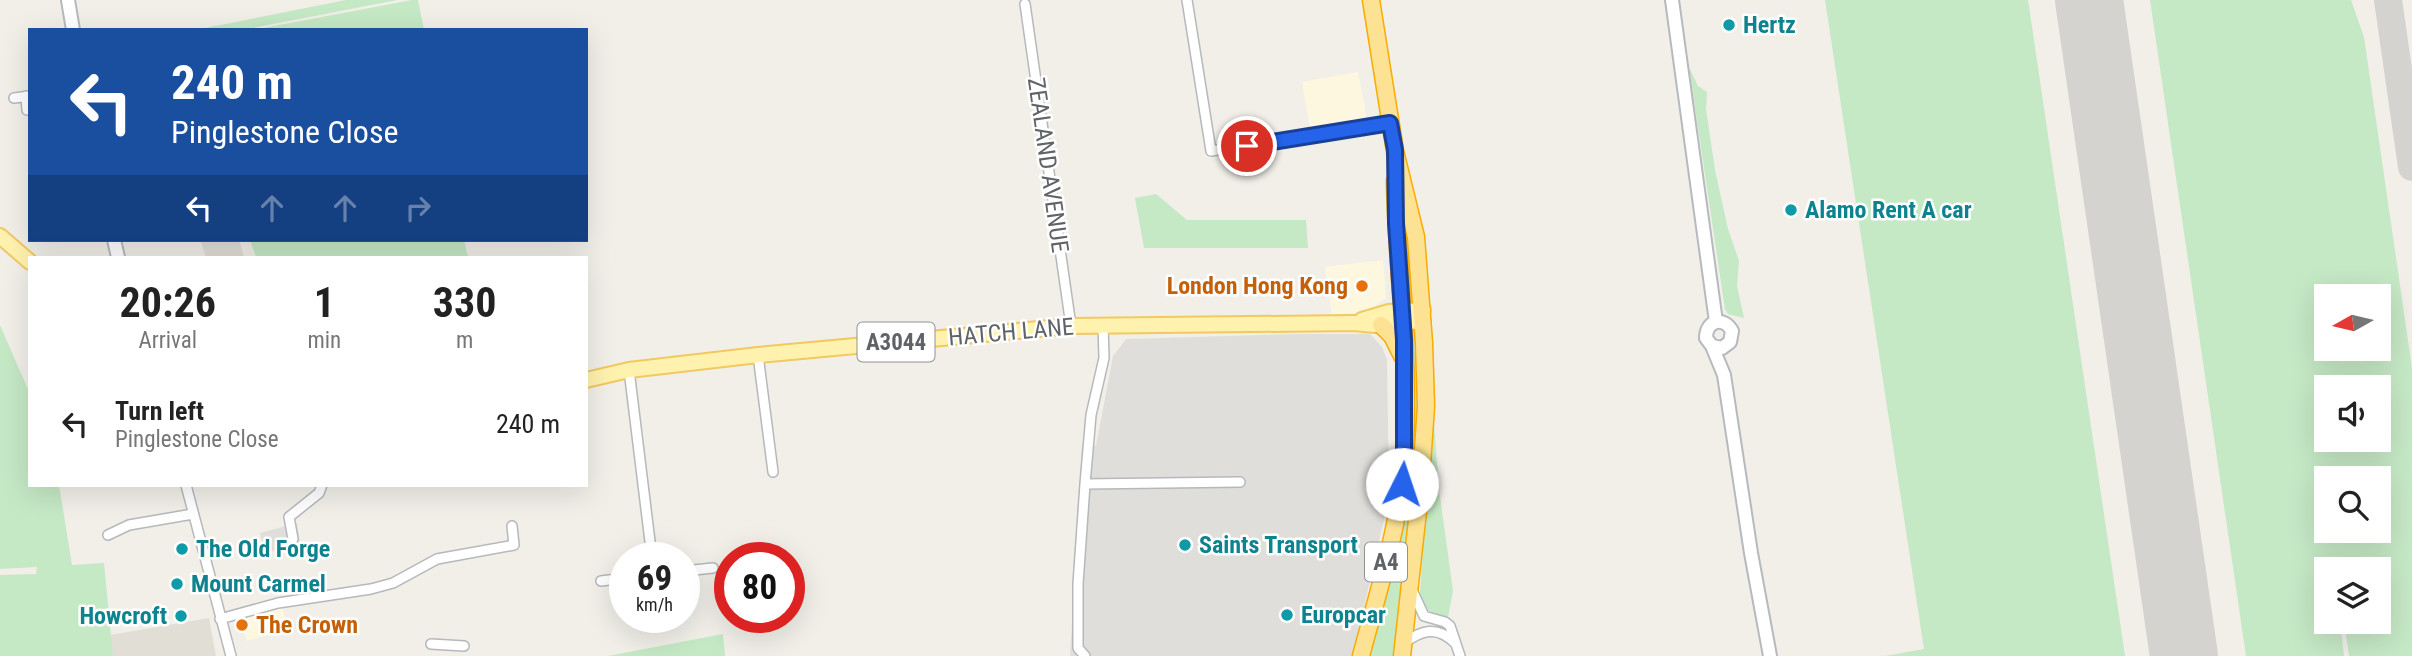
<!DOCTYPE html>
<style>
:root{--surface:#fff;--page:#f2f2f2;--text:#222;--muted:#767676}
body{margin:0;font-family:"Roboto Condensed",sans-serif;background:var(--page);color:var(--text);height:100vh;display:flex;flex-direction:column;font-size:26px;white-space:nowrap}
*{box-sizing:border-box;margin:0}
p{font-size:23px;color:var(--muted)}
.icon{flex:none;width:38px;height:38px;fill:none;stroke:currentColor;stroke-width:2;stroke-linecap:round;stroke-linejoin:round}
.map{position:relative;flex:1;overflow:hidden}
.panel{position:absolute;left:28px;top:256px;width:560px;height:231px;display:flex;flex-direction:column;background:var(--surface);border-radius:0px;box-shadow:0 7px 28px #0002}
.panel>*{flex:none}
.guide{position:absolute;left:28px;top:28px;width:560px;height:214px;border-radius:0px;box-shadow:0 7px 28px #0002;background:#1a4fa0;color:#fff;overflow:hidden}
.needle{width:46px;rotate:262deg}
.fabs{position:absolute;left:2314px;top:284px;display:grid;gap:14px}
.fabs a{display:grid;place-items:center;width:77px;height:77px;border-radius:0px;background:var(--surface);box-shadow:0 7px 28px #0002;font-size:35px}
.speed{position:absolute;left:609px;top:542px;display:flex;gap:14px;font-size:35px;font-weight:700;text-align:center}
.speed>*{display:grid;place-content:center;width:91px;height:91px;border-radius:50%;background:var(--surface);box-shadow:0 7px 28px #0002;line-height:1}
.speed small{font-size:18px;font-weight:400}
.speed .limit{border:10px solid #d22;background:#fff;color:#111}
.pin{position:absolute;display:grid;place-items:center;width:60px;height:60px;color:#fff;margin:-30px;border:4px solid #fff;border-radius:50%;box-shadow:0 2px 7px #0007}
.me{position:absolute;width:77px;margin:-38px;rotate:4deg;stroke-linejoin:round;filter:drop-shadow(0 0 5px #0008)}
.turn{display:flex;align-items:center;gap:24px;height:147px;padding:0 28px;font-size:32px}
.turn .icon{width:91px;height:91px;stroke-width:2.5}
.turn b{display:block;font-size:49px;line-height:60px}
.lanes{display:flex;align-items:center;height:66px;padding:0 28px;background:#0003;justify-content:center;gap:35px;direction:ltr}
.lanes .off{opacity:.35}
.eta{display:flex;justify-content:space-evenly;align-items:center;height:119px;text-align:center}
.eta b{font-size:42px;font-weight:700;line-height:49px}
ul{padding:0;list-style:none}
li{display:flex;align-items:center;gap:21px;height:98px;padding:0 28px}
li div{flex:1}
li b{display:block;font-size:26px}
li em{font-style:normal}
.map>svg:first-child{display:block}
</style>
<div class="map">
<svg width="2412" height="656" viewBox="0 0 2412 656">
<rect width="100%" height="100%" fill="#f1efe8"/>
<!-- commercial -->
<path fill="#fef7e0" d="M1358,72l9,48 -57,8 -8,-46z
M1383,260l3,38 -20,14 -34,5 -7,-50z
M282,605l5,24 -40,12 -7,-25z"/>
<!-- industrial -->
<path fill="#e0deda" d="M1296,334h74l12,13 5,13 2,137 -36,159h-283l12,-211 14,1 17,-90 13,-17z
M297,523l3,21 -35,9 -5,-20z"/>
<!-- education -->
<path fill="#e1ded6" d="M215,240h24l5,17h-38l-5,-15z
M209,618l7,38h-103l-3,-21z"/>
<!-- green -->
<path fill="#c5e8c5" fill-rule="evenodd" d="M346,0h51l-154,30h-48z
M412,0h6l6,30h-171z
M1825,0h203l97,656h-240l39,-7z
M2150,0h201l13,37 48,331v288h-63l-3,-22 12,-4v-3l-13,2 -1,-8h34v-52h-52v52h14l4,35h-98zM2326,296h52v52h-52zM2326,387h52v52h-52zM2326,478h52v52h-52z
M1689,67l9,19 9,6 -1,17 9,61 13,59 11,32 -2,25 7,32 -16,-4 -3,-5z
M1156,194l31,26h119l2,28h-164l-9,-50z
M250,240h214l4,17h-212z
M0,325l30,69v91h29l13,80 32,-2 9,93h-113v-81l36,-1 1,-7 -37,2z
M1412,325l5,6 2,70 -8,112 -17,143h-27l42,-188 5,-61z
M1432,399l7,90 14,102 -5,26c-15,-3 -25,-6 -28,-23z
M723,634l2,22h-117z"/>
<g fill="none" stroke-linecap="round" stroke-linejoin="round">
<!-- taxiway -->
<path stroke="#d4d3d0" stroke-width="28" d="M2388,0l24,167"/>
<!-- runway -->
<path stroke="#d4d3d0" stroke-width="68" d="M2089,0l95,656"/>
<!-- street casing -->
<g stroke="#b5b8bc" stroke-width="12">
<path id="street" d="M1187,0l24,151 179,-28
M1025,4l46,322
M26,96l1,14
M14,98l16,-2
M758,355l15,117
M629,370l23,188
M1085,484l155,-2
M186,485l45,171
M108,535l21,-10 64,-11
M293,539l-4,-22 30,-24 3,-8
M684,571l29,-3
M601,581l24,-3
M1412,590l12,26 21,6 5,4 10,30
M220,619l58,-16 93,-14 22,-6 44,-24 77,-14 -2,-19
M431,644l33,2
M1403,644c18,-14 34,-19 52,-1
M1085,656l-7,-8v-64l7,-100 6,-69 13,-57 -1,-34"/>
</g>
<!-- secondary casing -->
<g stroke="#b6babf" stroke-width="16">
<path id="secondary" d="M68,0l5,30
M1672,0l44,322
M114,240l4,17
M1712,346l10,2 8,-6 2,-11c-8,-15 -26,-11 -26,7l6,8 12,29 27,178 19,103"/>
</g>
<!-- primary casing -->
<g stroke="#f2c960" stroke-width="18">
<path id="primary" d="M0,236l30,26
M1362,320l27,-8 34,-2
M586,380l43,-10 129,-15 313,-29 282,-3 22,2 48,-4"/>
</g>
<!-- highway casing -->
<g stroke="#f9ab00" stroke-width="19">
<path id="highway" d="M1371,0l24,151 21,86 8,106 2,63 -6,87 -18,163
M1381,325l11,11 10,20
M1361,656c16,-61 37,-124 42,-187 9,-96 -6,-192 -8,-288"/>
</g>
<!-- street -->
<use href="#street" stroke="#fff" stroke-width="9"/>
<!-- secondary -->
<use href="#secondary" stroke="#fff" stroke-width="12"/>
<!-- primary -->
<use href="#primary" stroke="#fff2af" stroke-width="14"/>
<!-- highway -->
<use href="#highway" stroke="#fde293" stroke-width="16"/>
</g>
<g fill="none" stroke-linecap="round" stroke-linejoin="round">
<!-- route casing -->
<g stroke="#184099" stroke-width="18">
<path id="route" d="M1247,146l143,-23 5,27 1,73 8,117v126l-2,18"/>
</g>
<!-- route -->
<use href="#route" stroke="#2563eb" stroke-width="12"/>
</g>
<!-- markers -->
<g fill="#0f9aa8" stroke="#fff" stroke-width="2.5">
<circle cx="1729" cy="25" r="7"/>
<circle cx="1791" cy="210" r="7"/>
<circle cx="1185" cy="545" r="7"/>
<circle cx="182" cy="549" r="7"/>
<circle cx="177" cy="584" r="7"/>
<circle cx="1287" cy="615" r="7"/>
<circle cx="181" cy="616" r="7"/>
</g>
<g fill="#e8710a" stroke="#fff" stroke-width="2.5">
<circle cx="1362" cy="286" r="7"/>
<circle cx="242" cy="625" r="7"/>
</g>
<g text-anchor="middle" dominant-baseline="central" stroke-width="5" stroke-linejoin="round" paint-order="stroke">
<!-- shield labels -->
<g fill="#fff" stroke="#8f9295" stroke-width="2">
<rect x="857.5" y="322.5" width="77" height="39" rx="5"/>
<rect x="1365" y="542.5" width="42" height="39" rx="5"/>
</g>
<g font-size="23" font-weight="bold" fill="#5f6368">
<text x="896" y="342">A3044</text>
<text x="1386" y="562">A4</text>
</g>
<!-- culture labels -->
<g font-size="24" font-weight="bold" fill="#0d838f" stroke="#fff" text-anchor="start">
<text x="1743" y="25">Hertz</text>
<text x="1805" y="210">Alamo Rent A car</text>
<text x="1199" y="545">Saints Transport</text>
<text x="196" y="549">The Old Forge</text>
<text x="191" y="584">Mount Carmel</text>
<text x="1301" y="615">Europcar</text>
<text x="167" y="616" text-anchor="end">Howcroft</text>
</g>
<!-- street labels -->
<g font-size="24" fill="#5f6368" stroke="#fff">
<text transform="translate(1048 165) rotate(82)">ZEALAND AVENUE</text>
<text transform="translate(1011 332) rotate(-5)">HATCH LANE</text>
</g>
<!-- food labels -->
<g font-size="24" font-weight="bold" fill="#c56008" stroke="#fff" text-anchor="end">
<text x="1348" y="286">London Hong Kong</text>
<text x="256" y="625" text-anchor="start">The Crown</text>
</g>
</g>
</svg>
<div class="fabs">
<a><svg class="needle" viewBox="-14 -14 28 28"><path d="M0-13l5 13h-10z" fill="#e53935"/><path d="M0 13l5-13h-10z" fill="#767676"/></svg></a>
<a><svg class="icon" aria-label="sound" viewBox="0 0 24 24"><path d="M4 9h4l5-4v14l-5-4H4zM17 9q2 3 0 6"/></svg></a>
<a><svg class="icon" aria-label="search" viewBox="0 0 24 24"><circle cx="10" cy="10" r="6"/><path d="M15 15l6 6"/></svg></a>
<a><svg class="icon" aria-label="layers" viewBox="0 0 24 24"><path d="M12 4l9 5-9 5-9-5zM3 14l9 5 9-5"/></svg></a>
</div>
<div class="speed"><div>69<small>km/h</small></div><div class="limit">80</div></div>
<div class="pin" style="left:1247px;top:146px;background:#d93025"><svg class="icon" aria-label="arrive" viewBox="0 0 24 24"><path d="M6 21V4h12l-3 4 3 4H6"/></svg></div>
<svg class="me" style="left:1402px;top:484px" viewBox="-20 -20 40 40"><circle r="19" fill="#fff"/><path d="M0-13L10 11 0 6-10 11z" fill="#2563eb"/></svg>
<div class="guide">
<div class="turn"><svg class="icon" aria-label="left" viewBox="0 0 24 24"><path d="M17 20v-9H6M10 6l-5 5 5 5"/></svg><div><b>240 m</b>Pinglestone Close</div></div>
<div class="lanes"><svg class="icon" aria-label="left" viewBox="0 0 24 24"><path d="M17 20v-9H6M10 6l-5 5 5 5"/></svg><svg class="icon off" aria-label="ahead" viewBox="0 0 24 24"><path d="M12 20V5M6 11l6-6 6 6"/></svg><svg class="icon off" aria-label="ahead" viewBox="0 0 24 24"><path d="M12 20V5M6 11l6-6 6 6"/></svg><svg class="icon off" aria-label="right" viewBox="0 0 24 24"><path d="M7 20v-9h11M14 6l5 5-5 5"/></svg></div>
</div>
<section class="panel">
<div class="eta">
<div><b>20:26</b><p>Arrival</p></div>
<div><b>1</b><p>min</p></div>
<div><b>330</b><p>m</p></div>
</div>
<ul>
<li><svg class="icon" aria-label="left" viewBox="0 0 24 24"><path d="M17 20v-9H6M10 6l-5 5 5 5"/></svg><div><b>Turn left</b><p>Pinglestone Close</p></div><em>240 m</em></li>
</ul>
</section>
</div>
